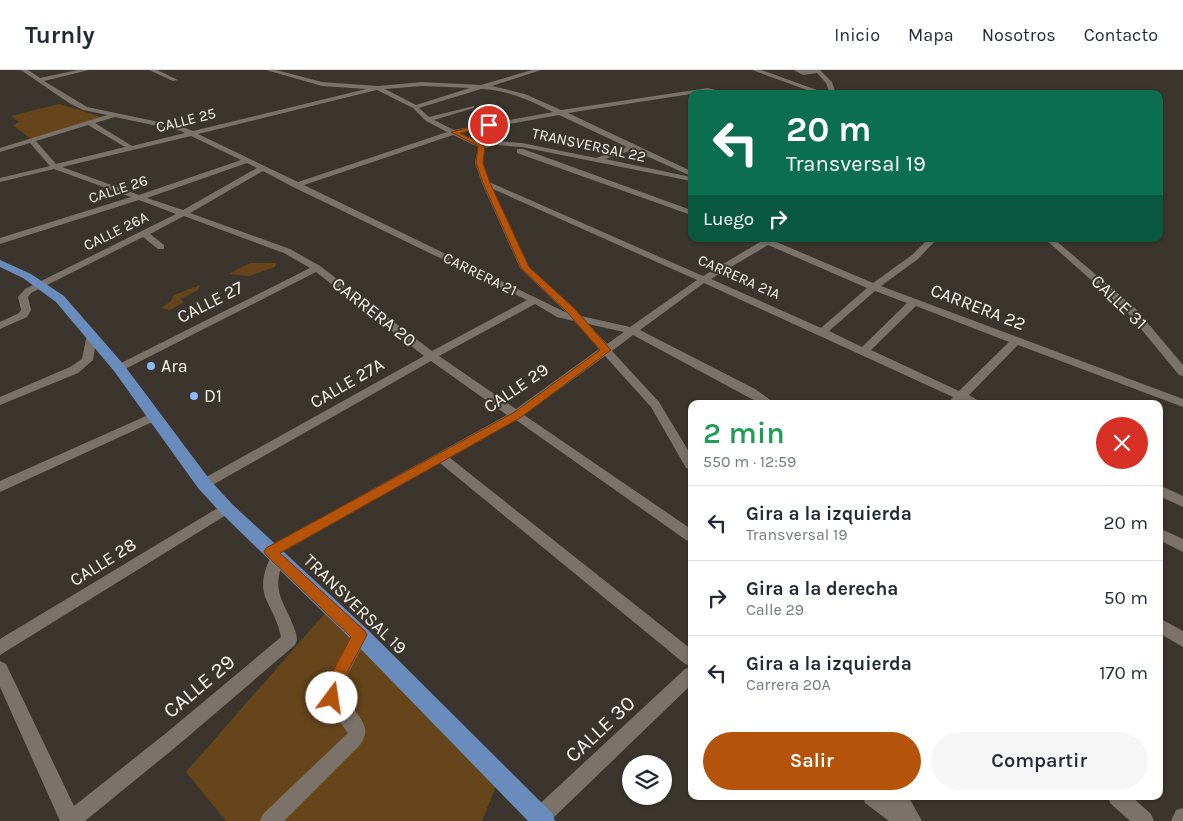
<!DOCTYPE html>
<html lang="es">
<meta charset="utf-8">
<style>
:root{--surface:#fff;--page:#f6f6f7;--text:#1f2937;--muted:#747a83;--line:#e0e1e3;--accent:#b45309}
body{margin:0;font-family:Karla,sans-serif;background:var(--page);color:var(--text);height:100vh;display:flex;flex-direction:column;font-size:19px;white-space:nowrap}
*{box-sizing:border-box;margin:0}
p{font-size:16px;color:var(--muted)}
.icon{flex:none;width:28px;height:28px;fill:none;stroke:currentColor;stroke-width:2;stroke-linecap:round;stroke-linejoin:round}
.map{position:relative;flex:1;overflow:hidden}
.sheet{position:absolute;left:688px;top:330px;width:475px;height:400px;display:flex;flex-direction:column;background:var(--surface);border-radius:10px;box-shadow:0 1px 4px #0004}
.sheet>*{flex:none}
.guide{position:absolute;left:688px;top:20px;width:475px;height:152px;border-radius:10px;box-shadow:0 1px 4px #0004;background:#0b6e4f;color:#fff;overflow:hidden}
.controls{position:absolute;left:622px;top:685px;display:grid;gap:10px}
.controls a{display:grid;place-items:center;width:50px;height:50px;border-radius:50%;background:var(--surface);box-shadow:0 1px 4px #0004;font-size:25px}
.pin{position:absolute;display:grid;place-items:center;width:42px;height:42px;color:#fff;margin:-21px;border:2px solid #fff;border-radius:50%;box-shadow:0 1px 5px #0007}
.me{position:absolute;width:55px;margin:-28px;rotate:14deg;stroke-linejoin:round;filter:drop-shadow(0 0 4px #0008)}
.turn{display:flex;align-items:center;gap:18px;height:105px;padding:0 15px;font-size:22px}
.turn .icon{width:65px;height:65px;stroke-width:2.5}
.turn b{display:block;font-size:35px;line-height:42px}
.then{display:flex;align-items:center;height:48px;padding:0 15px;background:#0003;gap:10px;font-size:19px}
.round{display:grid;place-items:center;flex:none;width:52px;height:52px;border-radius:26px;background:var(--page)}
.headline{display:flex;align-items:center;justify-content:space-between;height:85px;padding:0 15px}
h1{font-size:30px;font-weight:600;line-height:38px;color:#1e9e55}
.button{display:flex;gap:10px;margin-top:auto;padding:10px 15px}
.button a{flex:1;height:58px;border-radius:30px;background:var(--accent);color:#fff;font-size:20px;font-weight:600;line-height:58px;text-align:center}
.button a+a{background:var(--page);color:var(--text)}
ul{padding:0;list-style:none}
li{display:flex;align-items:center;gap:15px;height:75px;padding:0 15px;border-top:1px solid var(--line)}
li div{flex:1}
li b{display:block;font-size:19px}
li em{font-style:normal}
header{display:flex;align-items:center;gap:30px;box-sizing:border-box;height:70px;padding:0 25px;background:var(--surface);border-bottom:1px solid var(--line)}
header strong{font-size:24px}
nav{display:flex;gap:28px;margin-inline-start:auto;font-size:18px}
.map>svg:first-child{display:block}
</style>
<header>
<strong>Turnly</strong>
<nav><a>Inicio</a><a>Mapa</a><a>Nosotros</a><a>Contacto</a></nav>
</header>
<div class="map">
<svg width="1183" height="751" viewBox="0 0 1183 751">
<rect width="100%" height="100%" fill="#3c352d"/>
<!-- green -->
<path fill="#66451b" d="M59,34l46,14 -73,22 -19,-15 6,-3 -8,-6z
M250,193h26l-1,4 -26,9 -20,-2z
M200,215l-2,5 -18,9 4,3 -14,8 -9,-2 10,-7 3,-6z
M333,534l169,167 -20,50h-256l-40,-49z"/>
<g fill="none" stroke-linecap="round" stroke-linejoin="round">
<!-- street -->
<path fill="#7b736a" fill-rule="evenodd" d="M21,0h7l12,8 38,-8h11l-45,11 43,26 96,20 10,4 173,-42 -44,-3 -56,-16h10l46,12 56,4 44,-4 59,3 51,-15h9l-49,16 33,8 36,16 147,-22 18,5 -35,1 -123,19 123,58v5l-58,-26 -28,9 86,18v4l-169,-34 -25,-2 -12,3 -2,15 6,19 214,94 57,-34 -2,-3h17l-1,2 99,42 39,-28 16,-16h9l-19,20 -37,27 302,113v8l-165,-62 -49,50 15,9h-17l-5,-3 -2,3h-13l6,-7 -249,-114 -64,47 115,59 21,15h-15l-128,-69 -21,16 47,51 32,53v15l-5,-2 -35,-61 -46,-51 -81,59 167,114v13l-5,-2 -170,-120 -66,38 241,191v36l-141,136h-18l-1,-4 2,-7 152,-141 6,-3 -6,-2 -245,-201 -159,90 3,5c-14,37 1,42 12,75l1,7 -2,5 -118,101 -92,75h-25l-60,-134v-26l6,3 68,142 91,-72 116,-97c-7,-36 -29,-38 -11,-79l-4,-2 -2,-4 2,-4 241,-133 -76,-54 -222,126h-10l-2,-3 2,-3 225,-125 -108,-84 -193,98h-8l-2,-2 2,-2 195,-98 -26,-15 -100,-37 -34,18 14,11v4h-6l-15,-12 -112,56 -3,4 3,13 -4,7 -27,12v-7l19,-9 2,-3 -3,-13 7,-8 151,-75 -37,-14 -139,44v-6l131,-41 -77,-28 -54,13v-4l50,-12 -20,-23 -30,9v-4l107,-33 -24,-5 -14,-7zM422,16l48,2 -54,17 -31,-16zM481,19c27,1 48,11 72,23l-99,18 -20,-10 40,-12v-2l-45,11 -10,-9zM377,20l36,18 13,13 21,11 -149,50 -100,-48zM559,45l68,32 -31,11 -74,-15 -25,-2 -14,3 -23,-11zM115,47l66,14 4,2 -53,13 -37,-23zM88,55l37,22 -69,17 -20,-23zM453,65l25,12 -3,16 7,20 38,85 47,45 -263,-128zM191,66l50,24 -102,35 -77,-28zM247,93l10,5 -74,42 -36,-12zM263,101l30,16 234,113 -95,51 -112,-85 -30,-17 -100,-36zM493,119l204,91 -67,47 -49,-11 -52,-49zM768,175l99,43 -46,40 -110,-49zM875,221l32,12 -45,44 -33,-16zM535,234l22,13 17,4 25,28 -83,60 -77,-53zM916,236l93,36 -50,49 -88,-41zM588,254l36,8 -17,12z
M149,0h8l21,10 -5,1z
M752,0h9l67,24h-10z
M794,0h26l12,12 4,12h-6l-4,-11 -9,-10 -14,2z
M517,79h6l168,61v5l-174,-62z
M1045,169h9l81,69 48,57v11l-4,-1 -52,-63z
M92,261l5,3 -4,26 -15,13 -78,32v-8l70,-30 12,-8 5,-25z
M155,342l6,4 -2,3 -159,73v-11z
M1159,415l24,11v11l-24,-11z
M226,433l5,1 2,4 -2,4 -231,143v-16z
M1159,458l24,11v13l-24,-12z
M1159,548l24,13v16l-24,-14z
M360,558l6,2 2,5 -29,56 1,4c8,9 28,26 25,39 -1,4 -3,8 -5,11l-76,76h-24l3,-7 85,-81 -22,-29 -3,-14 31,-60z
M863,726h45l14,25h-33l-24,-18z
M1108,726h23l20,18 3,7h-24l-20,-18z
M1183,738v13h-12l5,-11z"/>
<!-- primary -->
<path fill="#6a8cbd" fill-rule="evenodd" d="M0,190l31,14 33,22 60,69 86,115 22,24 135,125 185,184 3,8h-27l-175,-180 -133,-129 -22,-24 -84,-117 -58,-69 -33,-24 -23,-11z"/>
</g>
<!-- route -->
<path fill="#b45309" stroke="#753606" d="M489,53l2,1v3l-31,6 25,13 -2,17 7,20 39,84 45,41 37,42 -91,68 -240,135 85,78 2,4 -29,55 2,8 -2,6 -6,2 -5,-2 -4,-14 28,-53 -85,-82 -2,-3 2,-4 247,-135 87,-63 -33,-38 -46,-44 -38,-85 -7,-20 2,-17 -27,-14z"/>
<!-- markers -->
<g fill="#8bb9fc" stroke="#3c352d" stroke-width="2">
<circle cx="151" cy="296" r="5"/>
<circle cx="194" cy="326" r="5"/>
</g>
<g text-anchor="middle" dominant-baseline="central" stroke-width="4" stroke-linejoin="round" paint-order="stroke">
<!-- far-street labels -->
<g font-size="15" fill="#f7f2ed" stroke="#3c352d">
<text transform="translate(186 50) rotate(-14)">CALLE 25</text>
<text transform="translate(589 75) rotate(12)">TRANSVERSAL 22</text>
<text transform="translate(118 119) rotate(-18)">CALLE 26</text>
<text transform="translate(116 161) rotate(-26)">CALLE 26A</text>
<text transform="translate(480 204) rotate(26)">CARRERA 21</text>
<text transform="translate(739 207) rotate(24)">CARRERA 21A</text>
</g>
<!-- street labels -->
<g font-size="18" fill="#f7f2ed" stroke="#3c352d">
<text transform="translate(210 232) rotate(-27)">CALLE 27</text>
<text transform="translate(1119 232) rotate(44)">CALLE 31</text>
<text transform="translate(978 237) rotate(21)">CARRERA 22</text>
<text transform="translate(374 242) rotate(38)">CARRERA 20</text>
<text transform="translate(347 313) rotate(-30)">CALLE 27A</text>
<text transform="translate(516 318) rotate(-34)">CALLE 29</text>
<text transform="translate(103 492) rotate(-32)">CALLE 28</text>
<text transform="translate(355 534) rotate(44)">TRANSVERSAL 19</text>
</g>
<!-- poi labels -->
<g font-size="18" fill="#f7f2ed" stroke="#3c352d" text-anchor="start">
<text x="161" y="296">Ara</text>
<text x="204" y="326">D1</text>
</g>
<!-- near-street labels -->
<g font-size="21" fill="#f7f2ed" stroke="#3c352d">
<text transform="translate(199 616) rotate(-40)">CALLE 29</text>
<text transform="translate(600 659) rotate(-43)">CALLE 30</text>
</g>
</g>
</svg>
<div class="controls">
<a><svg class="icon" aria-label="layers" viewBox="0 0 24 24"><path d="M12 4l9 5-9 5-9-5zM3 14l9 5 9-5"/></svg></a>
</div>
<div class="pin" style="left:489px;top:55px;background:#d93025"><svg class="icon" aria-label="arrive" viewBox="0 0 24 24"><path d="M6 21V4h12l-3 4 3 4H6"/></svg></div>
<svg class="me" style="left:332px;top:628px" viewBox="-20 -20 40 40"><circle r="19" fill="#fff"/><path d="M0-13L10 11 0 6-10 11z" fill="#b45309"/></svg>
<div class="guide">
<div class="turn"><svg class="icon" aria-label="left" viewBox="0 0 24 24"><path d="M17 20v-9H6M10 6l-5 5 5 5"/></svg><div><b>20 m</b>Transversal 19</div></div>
<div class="then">Luego<svg class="icon" aria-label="right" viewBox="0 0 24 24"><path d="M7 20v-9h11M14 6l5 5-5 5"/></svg></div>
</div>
<section class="sheet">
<div class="headline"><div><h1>2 min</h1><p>550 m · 12:59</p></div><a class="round" style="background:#d93025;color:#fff"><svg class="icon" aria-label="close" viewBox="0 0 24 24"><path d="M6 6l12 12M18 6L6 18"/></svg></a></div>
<ul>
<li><svg class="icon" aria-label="left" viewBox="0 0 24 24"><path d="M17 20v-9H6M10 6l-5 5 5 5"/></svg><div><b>Gira a la izquierda</b><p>Transversal 19</p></div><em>20 m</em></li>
<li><svg class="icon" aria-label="right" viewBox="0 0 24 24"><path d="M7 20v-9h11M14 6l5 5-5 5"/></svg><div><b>Gira a la derecha</b><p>Calle 29</p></div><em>50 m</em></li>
<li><svg class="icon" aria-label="left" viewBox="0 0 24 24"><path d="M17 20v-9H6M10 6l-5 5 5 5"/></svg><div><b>Gira a la izquierda</b><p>Carrera 20A</p></div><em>170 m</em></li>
</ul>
<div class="button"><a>Salir</a><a>Compartir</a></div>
</section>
</div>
